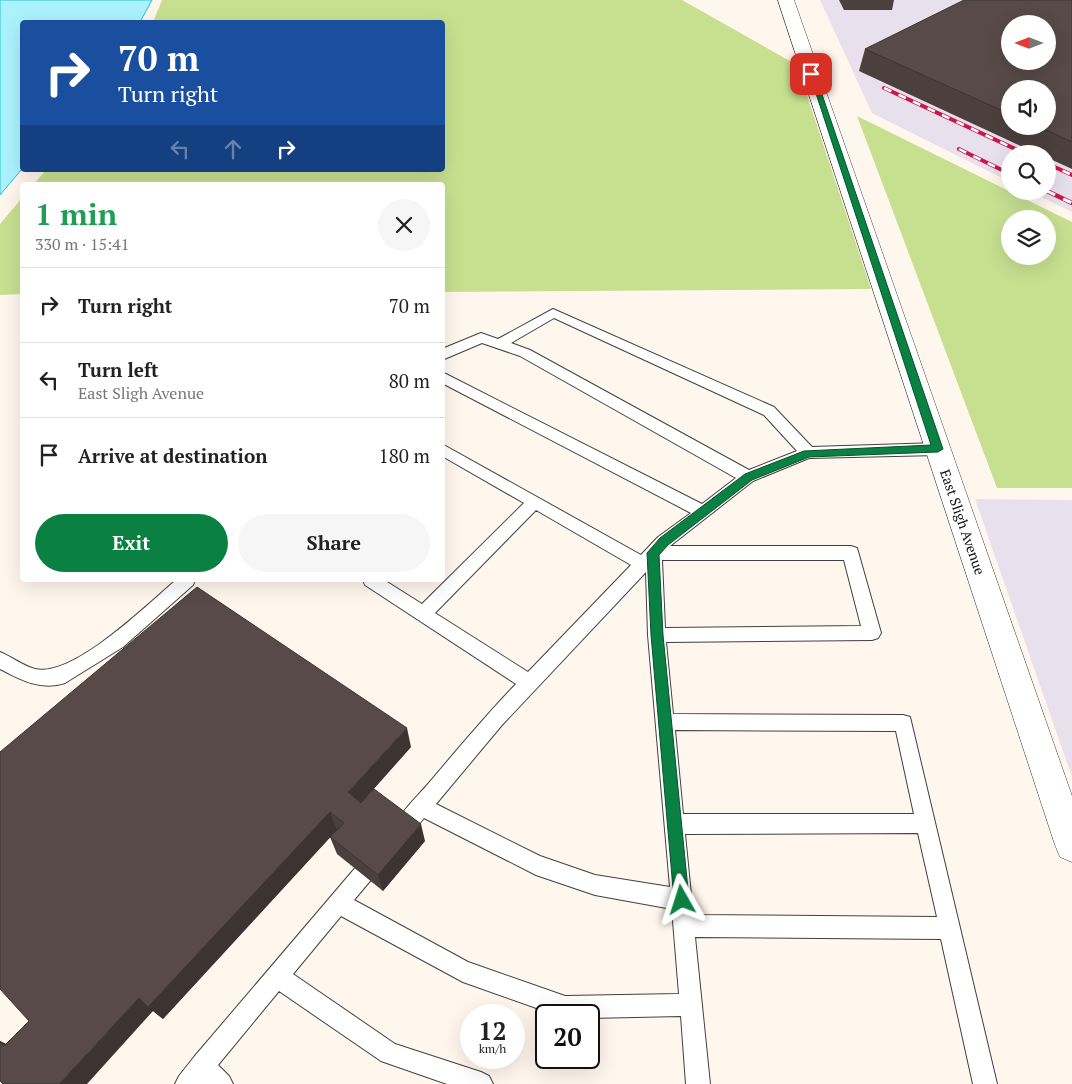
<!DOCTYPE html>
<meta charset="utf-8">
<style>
:root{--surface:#fff;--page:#f6f6f6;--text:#222;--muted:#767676;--line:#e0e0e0;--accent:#0b8043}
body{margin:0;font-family:"PT Serif",serif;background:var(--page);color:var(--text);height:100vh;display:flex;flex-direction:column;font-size:19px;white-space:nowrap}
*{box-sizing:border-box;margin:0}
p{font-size:16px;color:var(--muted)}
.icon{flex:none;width:28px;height:28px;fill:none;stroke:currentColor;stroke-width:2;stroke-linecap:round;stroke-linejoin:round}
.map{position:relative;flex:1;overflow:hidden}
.panel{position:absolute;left:20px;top:182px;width:425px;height:400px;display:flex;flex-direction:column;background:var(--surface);border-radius:5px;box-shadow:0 5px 20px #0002}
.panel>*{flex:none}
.banner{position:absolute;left:20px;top:20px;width:425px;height:152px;border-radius:5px;box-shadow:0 5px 20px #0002;background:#1a4fa0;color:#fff;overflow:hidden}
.needle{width:32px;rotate:270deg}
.fabs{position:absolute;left:1001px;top:15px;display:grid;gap:10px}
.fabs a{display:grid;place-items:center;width:55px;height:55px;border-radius:50%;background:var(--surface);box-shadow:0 5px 20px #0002;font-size:25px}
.speed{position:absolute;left:460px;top:1004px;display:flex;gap:10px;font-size:25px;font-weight:700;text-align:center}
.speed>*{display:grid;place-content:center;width:65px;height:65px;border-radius:50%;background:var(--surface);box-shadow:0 5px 20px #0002;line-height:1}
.speed small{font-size:12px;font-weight:400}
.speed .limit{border:2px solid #111;border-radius:8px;background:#fff;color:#111}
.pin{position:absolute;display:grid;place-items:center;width:42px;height:42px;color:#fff;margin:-21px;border-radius:10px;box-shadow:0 2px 8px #0006}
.me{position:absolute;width:55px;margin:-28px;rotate:354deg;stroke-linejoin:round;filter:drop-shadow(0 0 4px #0008)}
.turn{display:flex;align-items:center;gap:18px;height:105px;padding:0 15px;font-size:22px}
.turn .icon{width:65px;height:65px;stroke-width:2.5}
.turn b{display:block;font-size:35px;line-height:42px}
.lanes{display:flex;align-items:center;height:48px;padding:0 15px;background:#0003;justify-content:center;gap:25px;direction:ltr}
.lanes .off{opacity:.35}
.round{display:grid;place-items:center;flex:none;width:52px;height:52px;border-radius:26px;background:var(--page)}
.summary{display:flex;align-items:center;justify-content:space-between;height:85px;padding:0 15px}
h1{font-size:30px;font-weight:800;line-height:38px;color:#1e9e55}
.button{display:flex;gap:10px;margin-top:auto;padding:10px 15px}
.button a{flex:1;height:58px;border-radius:30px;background:var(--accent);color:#fff;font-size:20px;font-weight:800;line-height:58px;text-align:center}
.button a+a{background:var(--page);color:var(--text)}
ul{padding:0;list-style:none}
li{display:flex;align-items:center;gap:15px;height:75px;padding:0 15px;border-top:1px solid var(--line)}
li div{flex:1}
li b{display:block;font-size:19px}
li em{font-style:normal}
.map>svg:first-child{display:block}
</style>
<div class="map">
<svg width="1072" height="1084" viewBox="0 0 1072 1084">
<rect width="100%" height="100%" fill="#fff7ed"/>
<!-- industrial -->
<path fill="#e8e0ed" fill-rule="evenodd" d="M820,0h252v212l-43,-21h19v-37h-38v28l-138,-69zM1010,24h38v37h-38zM1010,89h38v37h-38z
M975,499l97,1v277z"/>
<!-- forest -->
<path fill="#c7e090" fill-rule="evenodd" d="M162,0h520l115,65 74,224 -428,3 -1,-107h-409l13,-15h396v-148h-289z
M857,116l215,106v266h-75zM1010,219h38v37h-38z
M22,198v96l-22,1v-71z"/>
<!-- water -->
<path fill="#acf2fc" stroke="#2bbfdb" d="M0,0h152l-12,22h-118v147l-22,26z"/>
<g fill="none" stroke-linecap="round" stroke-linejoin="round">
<!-- service casing -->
<g stroke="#404040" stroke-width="2">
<path id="service" d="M553,309l221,98 38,40 126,-4 5,2 3,4 -3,4 -5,2 -129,3 -56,23 -83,65h181l6,2 24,85 -3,5 -6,2 -206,2 7,72 230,1 7,2 87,367h-24l-32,-145 -246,-2 15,147h-24l-5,-68 -92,2v-3h-33l-93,-33 -122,-66 -48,58 102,70 86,28 8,4 4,8h-46l-66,-23 -102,-70 -61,74 11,11 4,8h-58l4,-8 15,-19 162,-190 7,-3 7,3 3,7 -3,7 -16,19 114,62 97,34 114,-2 -7,-85 -77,-14 -59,-20 -112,-57 -12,15 -7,3 -7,-3 -3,-7c7,-16 22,-29 33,-42 29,-34 57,-68 88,-100l-151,-99 -2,-5h21l38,24 102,-101 -82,-47v-12l199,111 17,-18 33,-24 -249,-130v-11l260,132 34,-26 -216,-122 -38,-13 -40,17v-11l39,-16 17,6zM554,318l210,97 33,36 -48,19 -219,-120 -19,-7zM536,510l95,55 -103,107 -93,-59zM662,560h182l17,66 -196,2zM646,572l2,63 22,252 -75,-12 -55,-19 -104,-52 66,-79zM675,730l221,1 18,83h-231zM918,833l19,84 -244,-2 -8,-81z
M176,580h19l-2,5 -70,62 -58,36c-24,8 -44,-3 -65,-14v-17c12,5 23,14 35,17 38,9 113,-65 141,-89z"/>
</g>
<!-- tertiary casing -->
<g stroke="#404040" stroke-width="1">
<path id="tertiary" d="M778,0h16l278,796v66l-12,-5 -5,-12z"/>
</g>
<!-- service -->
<use href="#service" fill="#fff" fill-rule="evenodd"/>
<!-- tertiary -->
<use href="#tertiary" fill="#fff" fill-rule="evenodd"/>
<!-- rail-far1 casing -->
<g stroke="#cb174b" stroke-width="4">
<path id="rail-far1" d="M884,88l142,66
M959,149l51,25
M1048,164l24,11"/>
</g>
<!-- rail casing -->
<g stroke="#cb174b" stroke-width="4.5">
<path id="rail" d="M1047,191l25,12"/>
</g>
<!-- rail-far1 -->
<use href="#rail-far1" stroke="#fff" stroke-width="2.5" stroke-dasharray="8" stroke-linecap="butt"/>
<!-- rail -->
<use href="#rail" stroke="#fff" stroke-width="3" stroke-dasharray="9" stroke-linecap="butt"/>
</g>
<!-- wall -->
<path fill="#4b403e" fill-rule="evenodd" d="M839,0h55l-2,10h-48z
M1072,0v169l-24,-11v-4h-10l-179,-83 6,-22zM1010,89l38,37h-38z
M411,747l-50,56 64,38 -42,50 -46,-37 -7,-17 -167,182 -10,-8 -153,70v-40l6,3 23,-23z"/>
<!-- shaded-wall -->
<path fill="#3d3432" d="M407,728l4,19 -56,63 -7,-18z
M330,812l7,18 -174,189 -10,-8 -66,73h-28l80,-86z
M421,824l4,17 -42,50 -5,-16z
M0,1041l18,9 -14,-4 -4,-4z"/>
<!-- building -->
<path fill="#574a48" stroke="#3d3432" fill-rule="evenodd" d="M964,0h108v142l-34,-16h10v-37h-38v25l-145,-65zM1010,24h38v37h-38z
M197,587l210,141 -59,64 13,11 13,-14 47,35 -43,51 -48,-38 14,-14 -14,-11 -182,195 -9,-9 -80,86h-56l-3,-3v-39l4,4 25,-25 -29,-32v-237z"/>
<!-- route -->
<path fill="#0b8043" stroke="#07532c" d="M809,72l6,2 128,375 -5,3 -129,5 -57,23 -84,65 -9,10 4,80 26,265 -2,5 -5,2 -6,-2 -2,-5 -23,-265 -4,-82 13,-15 85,-64 59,-23 127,-6z"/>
<g text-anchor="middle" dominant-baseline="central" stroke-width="5" stroke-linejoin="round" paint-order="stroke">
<!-- street labels -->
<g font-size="14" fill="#0d0d0d" stroke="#fff">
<text transform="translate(963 522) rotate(71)">East Sligh Avenue</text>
</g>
</g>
</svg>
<div class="fabs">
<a><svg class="needle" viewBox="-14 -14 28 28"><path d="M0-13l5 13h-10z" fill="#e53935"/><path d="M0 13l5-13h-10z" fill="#767676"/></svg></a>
<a><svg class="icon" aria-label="sound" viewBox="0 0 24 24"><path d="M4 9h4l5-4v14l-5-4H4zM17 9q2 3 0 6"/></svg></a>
<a><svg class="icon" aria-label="search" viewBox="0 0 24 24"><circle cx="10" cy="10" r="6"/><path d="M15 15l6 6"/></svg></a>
<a><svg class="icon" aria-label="layers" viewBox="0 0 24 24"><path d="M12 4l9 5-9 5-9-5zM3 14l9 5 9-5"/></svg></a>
</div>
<div class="speed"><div>12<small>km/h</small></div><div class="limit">20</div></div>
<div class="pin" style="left:811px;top:74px;background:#d93025"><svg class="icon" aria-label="arrive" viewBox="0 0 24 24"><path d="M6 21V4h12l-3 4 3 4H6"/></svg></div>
<svg class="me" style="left:682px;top:900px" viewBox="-20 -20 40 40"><path d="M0-17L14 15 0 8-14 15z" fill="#0b8043" stroke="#fff" stroke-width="4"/></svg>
<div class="banner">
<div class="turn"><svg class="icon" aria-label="right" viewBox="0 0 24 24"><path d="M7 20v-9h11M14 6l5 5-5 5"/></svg><div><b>70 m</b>Turn right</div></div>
<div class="lanes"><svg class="icon off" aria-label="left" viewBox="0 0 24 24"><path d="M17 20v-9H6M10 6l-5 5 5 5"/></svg><svg class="icon off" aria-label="ahead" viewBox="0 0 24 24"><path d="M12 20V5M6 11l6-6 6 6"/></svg><svg class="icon" aria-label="right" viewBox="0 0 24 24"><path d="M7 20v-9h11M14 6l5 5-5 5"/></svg></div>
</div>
<section class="panel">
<div class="summary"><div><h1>1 min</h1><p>330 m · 15:41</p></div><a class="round"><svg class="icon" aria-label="close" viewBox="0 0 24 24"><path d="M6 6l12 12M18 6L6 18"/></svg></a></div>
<ul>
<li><svg class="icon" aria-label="right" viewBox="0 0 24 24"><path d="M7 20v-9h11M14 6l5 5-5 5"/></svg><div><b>Turn right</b></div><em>70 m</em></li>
<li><svg class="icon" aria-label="left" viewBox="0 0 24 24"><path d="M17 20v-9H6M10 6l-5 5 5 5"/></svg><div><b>Turn left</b><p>East Sligh Avenue</p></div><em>80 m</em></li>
<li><svg class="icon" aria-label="arrive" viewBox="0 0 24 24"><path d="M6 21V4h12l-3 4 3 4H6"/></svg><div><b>Arrive at destination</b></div><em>180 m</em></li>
</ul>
<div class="button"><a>Exit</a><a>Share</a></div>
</section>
</div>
